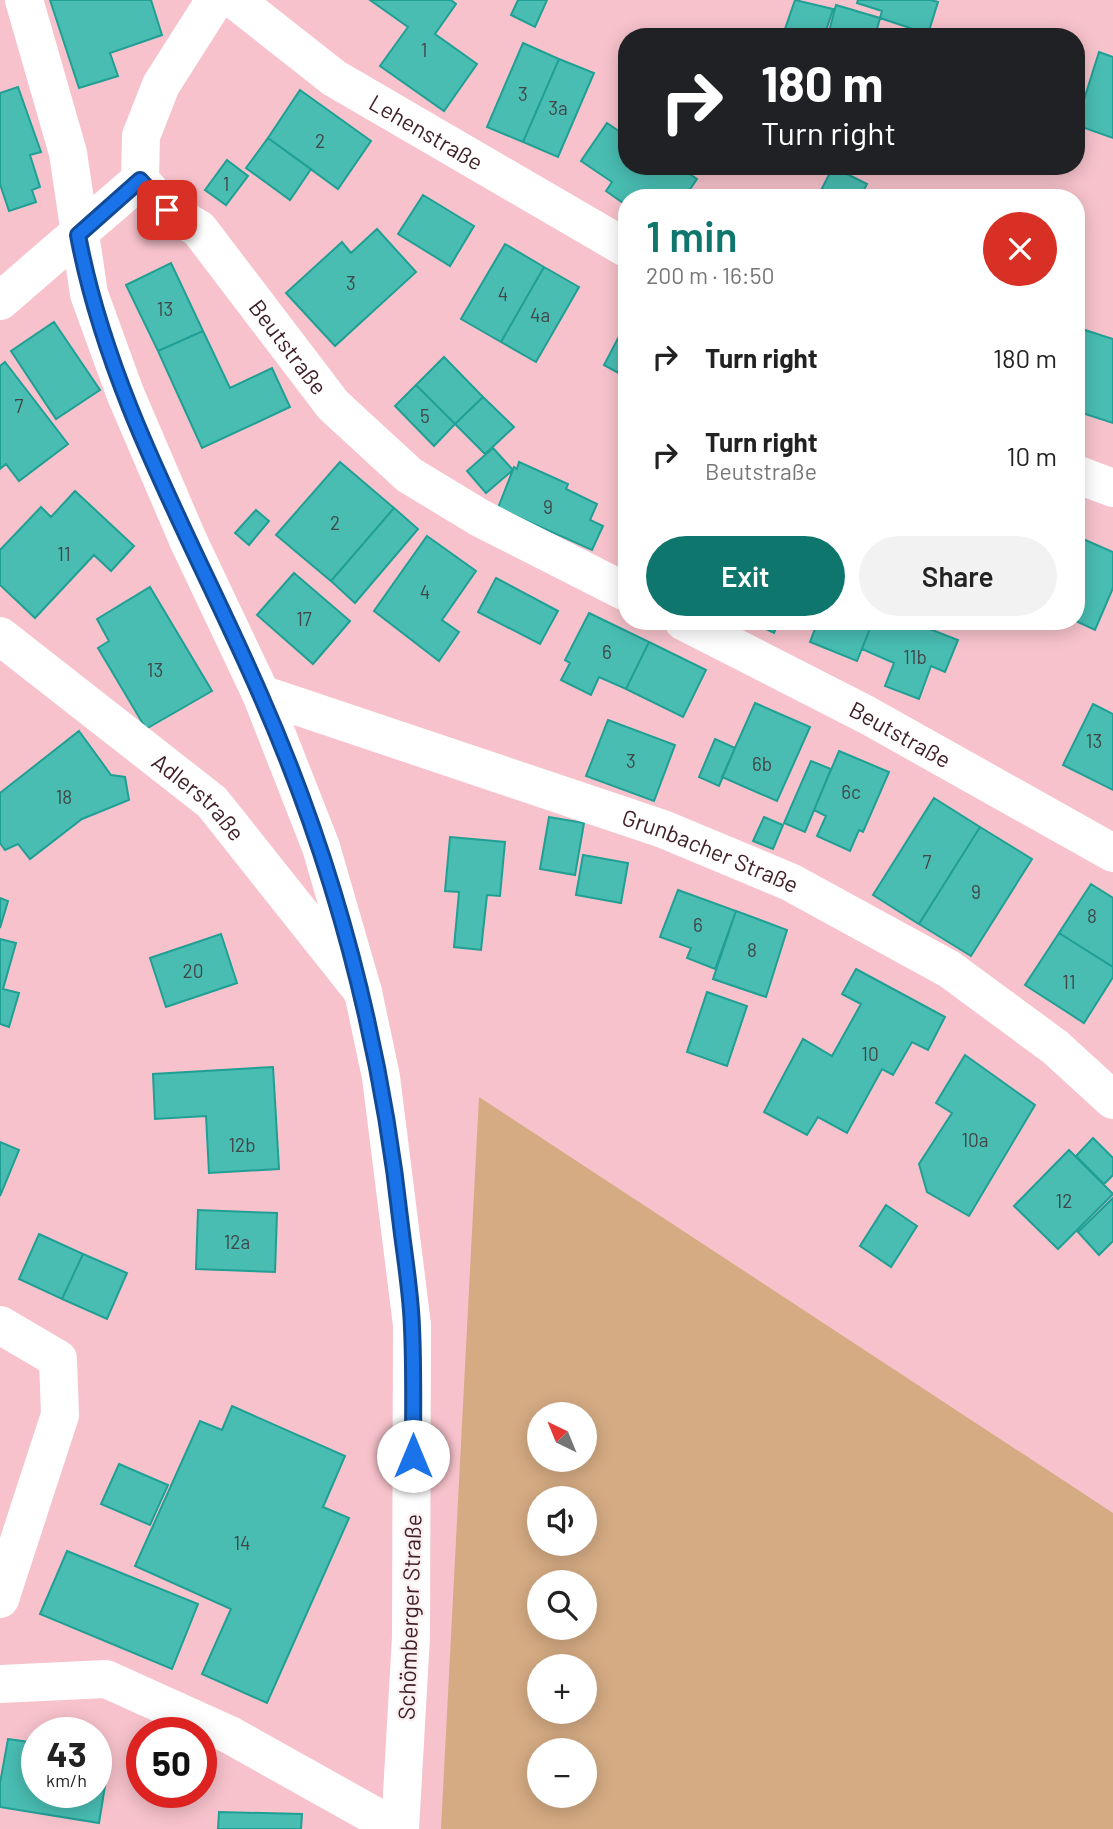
<!DOCTYPE html>
<meta charset="utf-8">
<style>
:root{--surface:#fff;--page:#f2f2f2;--text:#222;--muted:#767676;--accent:#0f766e}
body{margin:0;font-family:Barlow,sans-serif;background:var(--page);color:var(--text);height:100vh;display:flex;flex-direction:column;font-size:26px;white-space:nowrap}
*{box-sizing:border-box;margin:0}
p{font-size:23px;color:var(--muted)}
.icon{flex:none;width:38px;height:38px;fill:none;stroke:currentColor;stroke-width:2;stroke-linecap:round;stroke-linejoin:round}
.map{position:relative;flex:1;overflow:hidden}
.panel{position:absolute;left:618px;top:189px;width:467px;height:441px;display:flex;flex-direction:column;background:var(--surface);border-radius:28px;box-shadow:0 4px 18px #0003}
.panel>*{flex:none}
.guide{position:absolute;left:618px;top:28px;width:467px;height:147px;border-radius:28px;box-shadow:0 4px 18px #0003;background:#202124;color:#fff;overflow:hidden}
.needle{width:46px;rotate:317deg}
.buttons{position:absolute;left:527px;top:1402px;display:grid;gap:14px}
.buttons a{display:grid;place-items:center;width:70px;height:70px;border-radius:50%;background:var(--surface);box-shadow:0 4px 18px #0003;font-size:35px}
.speed{position:absolute;left:21px;top:1717px;display:flex;gap:14px;font-size:35px;font-weight:700;text-align:center}
.speed>*{display:grid;place-content:center;width:91px;height:91px;border-radius:50%;background:var(--surface);box-shadow:0 4px 18px #0003;line-height:1}
.speed small{font-size:18px;font-weight:400}
.speed .limit{border:10px solid #d22;background:#fff;color:#111}
.pin{position:absolute;display:grid;place-items:center;width:60px;height:60px;color:#fff;margin:-30px;border-radius:14px;box-shadow:0 4px 10px #0006}
.me{position:absolute;width:77px;margin:-38px;rotate:0deg;stroke-linejoin:round;filter:drop-shadow(0 0 5px #0008)}
.turn{display:flex;align-items:center;gap:24px;height:147px;padding:0 28px;font-size:32px}
.turn .icon{width:91px;height:91px;stroke-width:2.5}
.turn b{display:block;font-size:49px;line-height:60px}
.round{display:grid;place-items:center;flex:none;width:74px;height:74px;border-radius:37px;background:var(--page)}
.headline{display:flex;align-items:center;justify-content:space-between;height:119px;padding:0 28px}
h1{font-size:42px;font-weight:600;line-height:52px;color:var(--accent)}
.primary-button{display:flex;gap:14px;margin-top:auto;padding:14px 28px}
.primary-button a{flex:1;height:80px;border-radius:42px;background:var(--accent);color:#fff;font-size:28px;font-weight:600;line-height:80px;text-align:center}
.primary-button a+a{background:var(--page);color:var(--text)}
ul{padding:0;list-style:none}
li{display:flex;align-items:center;gap:21px;height:98px;padding:0 28px}
li div{flex:1}
li b{display:block;font-size:26px}
li em{font-style:normal}
.map>svg:first-child{display:block}
</style>
<div class="map">
<svg width="1113" height="1829" viewBox="0 0 1113 1829">
<rect width="100%" height="100%" fill="#f7c2cb"/>
<!-- green -->
<path fill="#d4ab83" fill-rule="evenodd" d="M479,1097l634,416v316h-672zM584,1414v46h-45v-46zM584,1498v46h-45v-46zM539,1582h45v46h-45zM539,1666h45v46h-45zM584,1750v46h-45v-46z"/>
<!-- building -->
<path fill="#49bdb2" stroke="#209f95" stroke-width="2" d="M50,0h101l11,35 -52,18 8,23 -39,12z
M370,0h81l5,4 -21,30 42,30 -33,47 -64,-45 28,-39z
M518,0h29l-12,27 -24,-12z
M795,0l38,9 -9,28h-26l-14,-5z
M858,0h73l7,2 -10,32 -48,-16 2,-7 -25,-8z
M836,5l44,13 -5,19 -47,-2z
M523,43l36,16 -36,83 -36,-15z
M1099,52l14,5v81l-37,-13z
M559,59l35,14 -36,84 -35,-15z
M18,87l23,65 -11,3 10,32 -8,3 4,12 -27,9 -9,-27v-91z
M300,90l71,51 -33,48 -70,-51z
M607,123l19,13v30h52l19,13 -13,19h-58v7l-20,-14 6,-9 -31,-21z
M268,138l43,31 -21,31 -44,-32z
M227,160l21,16 -22,29 -21,-15z
M833,167l34,17 -7,14h-43z
M423,195l51,31 -24,40 -52,-32z
M377,229l39,43 -81,74 -49,-53 56,-51 9,11z
M505,244l39,23 -43,75 -40,-23z
M171,263l32,68 -45,20 -32,-66z
M544,267l35,20 -43,75 -35,-20z
M54,322l46,68 -44,29 -45,-68z
M626,323v54l-22,-12z
M1085,330l28,9v84l-37,-12v-52z
M203,331l27,57 42,-20 18,39 -88,41 -44,-97z
M444,357l39,40 -28,27 -39,-39z
M5,362l63,82 -49,37 -13,-17 -6,5v-103z
M416,385l39,39 -21,22 -39,-40z
M483,397l31,30 -29,27 -30,-30z
M493,448l20,22 -27,23 -19,-22z
M340,462l54,46 -63,73 -55,-46z
M519,462l49,22 -2,5 31,15 -7,16 13,6 -11,24 -94,-42 16,-41 3,2z
M75,491l59,55 -23,25 -17,-16 -59,63 -35,-33v-35l41,-43 10,10z
M394,508l24,21 -63,74 -24,-22z
M256,510l13,11 -20,24 -14,-12z
M427,536l49,35 -34,49 17,12 -20,29 -65,-50z
M1076,536l37,16v36l-18,42 -19,-9z
M294,573l56,48 -37,43 -56,-49z
M496,578l62,33 -18,33 -62,-32z
M150,587l62,104 -66,38 -48,-81 11,-7 -12,-22z
M589,613l60,29 -23,47 -27,-12 -8,18 -30,-15 9,-17 -5,-3z
M749,621h30l-5,12z
M818,621h55l-16,40 -47,-19z
M873,621h36l49,19 -13,32 -14,-6 -12,33 -34,-13 9,-23 -32,-14z
M649,642l57,28 -23,47 -57,-28z
M755,703l55,24 -33,74 -55,-24z
M1093,704l20,10v76l-50,-25z
M608,720l67,25 -21,56 -68,-25z
M79,731l32,44 14,2 4,23 -47,19 -52,40 -12,-15 -13,6 -5,-7v-50z
M715,739l20,9 -16,38 -20,-9z
M839,751l50,21 -26,60 -4,-2 -9,21 -33,-15 9,-20 -12,-6z
M811,761l20,8 -26,63 -21,-9z
M934,798l46,29 -61,97 -46,-29z
M549,817l35,6 -9,52 -35,-6z
M764,817l19,8 -10,24 -20,-8z
M980,827l52,32 -61,97 -52,-32z
M450,837l55,5 -5,54 -13,-1 -6,55 -27,-3 5,-55 -14,-1z
M583,855l45,8 -7,40 -45,-8z
M1091,884l22,14v69l-54,-34z
M678,890l58,21 -21,58 -28,-11 4,-10 -31,-11z
M0,898l8,3 -8,27z
M736,911l51,19 -21,67 -53,-18z
M1059,933l54,34v10l-29,46 -59,-38z
M221,934l16,49 -71,24 -16,-49z
M0,939l16,4 -13,46 16,4 -10,34 -9,-3z
M856,969l89,48 -17,33 -16,-8 -19,33 -11,-6 -35,64 -29,-16 -11,18 -43,-23 39,-73 29,17 29,-52 -19,-10z
M707,992l40,14 -20,60 -40,-14z
M965,1055l70,50 -66,111 -42,-24 -8,-28 33,-51 -16,-10z
M273,1067l6,102 -70,4 -3,-57 -51,3 -2,-45z
M1093,1138l20,20v17l-9,9 -28,-28z
M0,1142l19,8 -19,46z
M1069,1150l44,44 -55,55 -44,-43z
M1113,1198v43l-14,14 -21,-23z
M886,1205l31,21 -26,41 -31,-21z
M198,1210l79,3 -2,59 -79,-3z
M39,1234l44,20 -21,45 -43,-20z
M83,1254l44,19 -20,46 -45,-20z
M232,1406l113,50 -22,51 26,11 -82,185 -65,-29 29,-65 -96,-43 65,-145 22,9z
M119,1464l49,21 -18,40 -49,-21z
M67,1551l131,53 -26,65 -132,-55z
M8,1739l29,4v49h59v-39l14,2 -11,68 -99,-16v-24z
M219,1812l83,2 -1,15h-83z"/>
<g fill="none" stroke-linecap="round" stroke-linejoin="round">
<!-- minor -->
<g stroke="#fff" stroke-width="38">
<path id="s1" d="M215,0l-54,85 -20,51 -1,44 27,30 32,19 134,176 76,70 71,43 146,74"/>
<path id="s2" d="M235,0l99,78 292,170"/>
<path d="M0,301l140,-121"/>
<path d="M1076,474l37,14"/>
<path id="s3" d="M683,621l184,94 246,138"/>
<path id="s4" d="M0,636l212,166 151,190"/>
<path id="s5" d="M261,694l402,135 127,53 159,87 106,78 58,53"/>
<path d="M0,1325l58,34 2,56 -60,184"/>
<path d="M0,1684l106,-5 124,56 168,94"/>
</g>
<!-- secondary -->
<path stroke="#fff" stroke-width="38" d="M24,0l44,153 21,141 36,99 63,147 73,154 60,153 42,145 18,85 31,248 -1,312 -11,192"/>
</g>
<g fill="none" stroke-linecap="round" stroke-linejoin="round">
<!-- route casing -->
<g stroke="#114b97" stroke-width="18">
<path id="route" d="M167,210l-27,-30 -62,55c30,162 117,309 182,459 75,170 121,347 141,532 4,33 10,68 11,102 2,43 1,86 1,128"/>
</g>
<!-- route -->
<use href="#route" stroke="#1a73e8" stroke-width="12"/>
</g>
<g text-anchor="middle" dominant-baseline="central" stroke-width="5" stroke-linejoin="round" paint-order="stroke">
<!-- number labels -->
<g font-size="19" fill="#424649">
<text x="424" y="49">1</text>
<text x="523" y="93">3</text>
<text x="558" y="107">3a</text>
<text x="320" y="140">2</text>
<text x="226" y="183">1</text>
<text x="351" y="282">3</text>
<text x="503" y="293">4</text>
<text x="165" y="308">13</text>
<text x="540" y="314">4a</text>
<text x="19" y="405">7</text>
<text x="425" y="415">5</text>
<text x="548" y="506">9</text>
<text x="335" y="522">2</text>
<text x="64" y="553">11</text>
<text x="425" y="591">4</text>
<text x="304" y="618">17</text>
<text x="607" y="651">6</text>
<text x="915" y="656">11b</text>
<text x="155" y="669">13</text>
<text x="1094" y="740">13</text>
<text x="631" y="760">3</text>
<text x="762" y="763">6b</text>
<text x="851" y="791">6c</text>
<text x="64" y="796">18</text>
<text x="927" y="861">7</text>
<text x="976" y="891">9</text>
<text x="1092" y="915">8</text>
<text x="698" y="924">6</text>
<text x="752" y="949">8</text>
<text x="193" y="970">20</text>
<text x="1069" y="981">11</text>
<text x="870" y="1053">10</text>
<text x="975" y="1139">10a</text>
<text x="242" y="1144">12b</text>
<text x="1064" y="1200">12</text>
<text x="237" y="1241">12a</text>
<text x="242" y="1542">14</text>
</g>
<!-- street labels -->
<g font-size="23" fill="#3f1e26" stroke="#faf0f2">
<text stroke="none"><textPath href="#s2" startOffset="233">Lehenstraße</textPath></text>
<text stroke="none"><textPath href="#s1" startOffset="425">Beutstraße</textPath></text>
<text stroke="none"><textPath href="#s3" startOffset="245">Beutstraße</textPath></text>
<text stroke="none"><textPath href="#s4" startOffset="256">Adlerstraße</textPath></text>
<text stroke="none"><textPath href="#s5" startOffset="476">Grunbacher Straße</textPath></text>
<text transform="translate(409 1617) rotate(-88)">Schömberger Straße</text>
</g>
</g>
</svg>
<div class="buttons">
<a><svg class="needle" viewBox="-14 -14 28 28"><path d="M0-13l5 13h-10z" fill="#e53935"/><path d="M0 13l5-13h-10z" fill="#767676"/></svg></a>
<a><svg class="icon" aria-label="sound" viewBox="0 0 24 24"><path d="M4 9h4l5-4v14l-5-4H4zM17 9q2 3 0 6"/></svg></a>
<a><svg class="icon" aria-label="search" viewBox="0 0 24 24"><circle cx="10" cy="10" r="6"/><path d="M15 15l6 6"/></svg></a>
<a>+</a>
<a>−</a>
</div>
<div class="speed"><div>43<small>km/h</small></div><div class="limit">50</div></div>
<div class="pin" style="left:167px;top:210px;background:#d93025"><svg class="icon" aria-label="arrive" viewBox="0 0 24 24"><path d="M6 21V4h12l-3 4 3 4H6"/></svg></div>
<svg class="me" style="left:413px;top:1456px" viewBox="-20 -20 40 40"><circle r="19" fill="#fff"/><path d="M0-13L10 11 0 6-10 11z" fill="#1a73e8"/></svg>
<div class="guide">
<div class="turn"><svg class="icon" aria-label="right" viewBox="0 0 24 24"><path d="M7 20v-9h11M14 6l5 5-5 5"/></svg><div><b>180 m</b>Turn right</div></div>
</div>
<section class="panel">
<div class="headline"><div><h1>1 min</h1><p>200 m · 16:50</p></div><a class="round" style="background:#d93025;color:#fff"><svg class="icon" aria-label="close" viewBox="0 0 24 24"><path d="M6 6l12 12M18 6L6 18"/></svg></a></div>
<ul>
<li><svg class="icon" aria-label="right" viewBox="0 0 24 24"><path d="M7 20v-9h11M14 6l5 5-5 5"/></svg><div><b>Turn right</b></div><em>180 m</em></li>
<li><svg class="icon" aria-label="right" viewBox="0 0 24 24"><path d="M7 20v-9h11M14 6l5 5-5 5"/></svg><div><b>Turn right</b><p>Beutstraße</p></div><em>10 m</em></li>
</ul>
<div class="primary-button"><a>Exit</a><a>Share</a></div>
</section>
</div>
